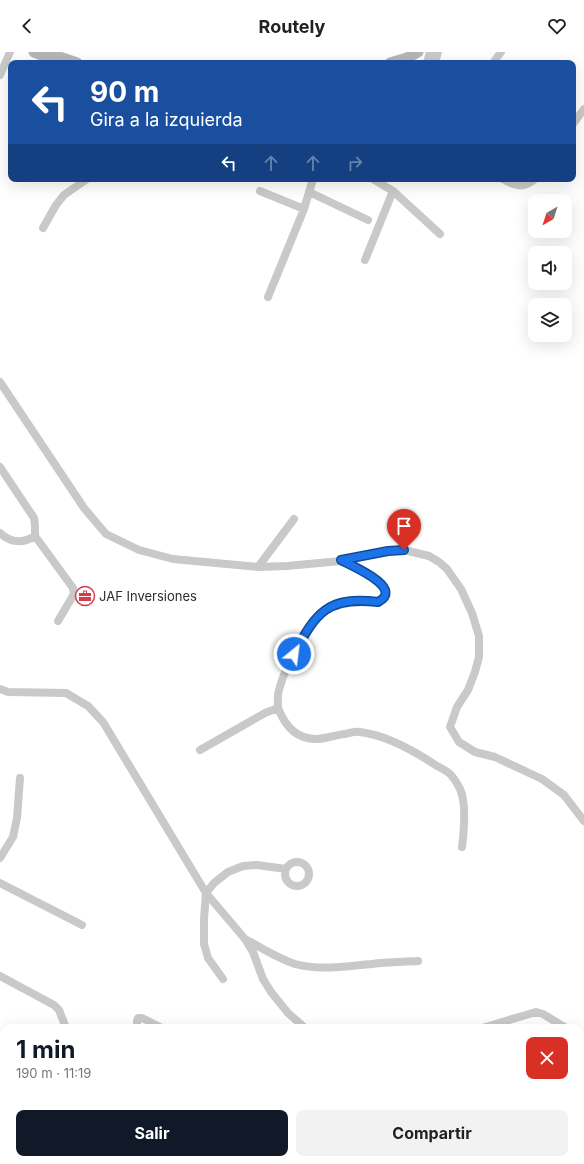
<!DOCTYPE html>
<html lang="es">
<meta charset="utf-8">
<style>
:root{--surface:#fff;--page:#f2f2f2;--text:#202124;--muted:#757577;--accent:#111827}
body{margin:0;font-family:Inter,sans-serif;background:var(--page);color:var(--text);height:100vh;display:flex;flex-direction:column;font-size:15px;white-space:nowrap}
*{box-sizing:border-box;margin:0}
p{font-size:13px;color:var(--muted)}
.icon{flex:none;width:22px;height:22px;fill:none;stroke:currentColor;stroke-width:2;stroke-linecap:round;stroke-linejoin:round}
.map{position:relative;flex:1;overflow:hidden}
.details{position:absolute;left:0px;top:972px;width:584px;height:140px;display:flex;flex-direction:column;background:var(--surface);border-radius:12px 12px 0 0;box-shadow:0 4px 16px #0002}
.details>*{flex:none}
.guide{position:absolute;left:8px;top:8px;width:568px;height:122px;border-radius:8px;box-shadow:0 4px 16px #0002;background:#1a4fa0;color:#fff;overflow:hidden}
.needle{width:26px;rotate:219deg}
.buttons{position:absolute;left:528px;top:142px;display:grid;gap:8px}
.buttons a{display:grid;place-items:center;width:44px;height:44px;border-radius:8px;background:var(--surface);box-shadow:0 4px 16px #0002;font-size:20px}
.pin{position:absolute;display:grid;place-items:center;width:34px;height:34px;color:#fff;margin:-41px -17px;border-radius:50% 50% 50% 0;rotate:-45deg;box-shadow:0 0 4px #0007}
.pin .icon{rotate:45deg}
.me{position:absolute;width:44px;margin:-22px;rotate:29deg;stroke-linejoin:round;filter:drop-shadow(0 0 3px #0008)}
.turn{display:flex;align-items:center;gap:14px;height:84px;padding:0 16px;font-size:18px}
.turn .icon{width:52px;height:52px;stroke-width:2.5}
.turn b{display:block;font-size:28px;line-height:34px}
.lanes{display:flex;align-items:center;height:38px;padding:0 16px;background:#0003;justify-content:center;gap:20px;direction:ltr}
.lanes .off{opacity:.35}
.round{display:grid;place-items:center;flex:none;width:42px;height:42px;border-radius:8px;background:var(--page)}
.head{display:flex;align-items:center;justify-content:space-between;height:68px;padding:0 16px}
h1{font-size:24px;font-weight:700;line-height:30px;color:var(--accent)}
.cta{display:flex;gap:8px;margin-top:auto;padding:8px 16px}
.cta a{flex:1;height:46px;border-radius:8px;background:var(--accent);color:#fff;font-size:16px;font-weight:700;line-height:46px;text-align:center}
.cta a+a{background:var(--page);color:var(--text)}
header{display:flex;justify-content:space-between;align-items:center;height:52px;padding:0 16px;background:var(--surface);font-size:18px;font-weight:700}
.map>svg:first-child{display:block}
</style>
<header><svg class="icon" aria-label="back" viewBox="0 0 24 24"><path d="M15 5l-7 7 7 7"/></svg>Routely<svg class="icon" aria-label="heart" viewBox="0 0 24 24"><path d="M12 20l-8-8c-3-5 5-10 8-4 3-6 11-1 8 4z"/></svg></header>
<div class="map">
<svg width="584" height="1112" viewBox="0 0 584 1112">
<rect width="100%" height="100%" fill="#fff"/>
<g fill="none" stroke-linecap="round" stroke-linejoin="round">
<!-- street -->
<path stroke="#c9c9c9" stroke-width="8" d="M427,11l3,-11
M435,11l3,-11
M493,11l8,-11
M0,23l10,-23
M573,72l11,-15
M373,127l20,12 47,43
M503,127c12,7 20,10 32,0
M260,139l44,18
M309,140l59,28
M43,176l13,-23 8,-10 23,-16
M365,208l28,-69
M268,245l36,-88 9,-30
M0,330l84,126 22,26 33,16 34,9 85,8 29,-1 54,-5 47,-10 16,-1 25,6 10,6 8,7 14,20 11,24 7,23v21l-4,15 -7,18 -11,17 -7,20 9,15 16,10 20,5 47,22 22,16 20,26
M0,415l34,51 1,7v11l38,52 1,6 -16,27
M0,481c11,10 22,11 35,3
M258,515l36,-48
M0,637l8,3 58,1 22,13 15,16 103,171 39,46 8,13 10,27 8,13 17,21 17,15
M278,656c7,18 19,32 40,31 9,-1 18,-4 27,-5 5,-1 10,-3 15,-2 25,3 56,20 77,34 4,2 10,5 13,8 4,4 8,11 10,15 7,15 4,42 2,58
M200,698l65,-37 13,-5c0,-6 -1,-13 1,-18 6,-24 32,-73 53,-85 14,-7 31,-5 46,-3 27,-14 -26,-36 -37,-41
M0,806l13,-21 4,-19 3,-40
M285 822a12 12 0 1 1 24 0a12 12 0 1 1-24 0Z
M0,831l82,42
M245,887c17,9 32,19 50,25 26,7 51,2 77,0 15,-2 31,-2 46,-3
M0,924l54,29 5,5 7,18
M223,927l-15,-21 -4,-14v-25l2,-26 8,-10 14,-11 15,-6 14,-1 29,4
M137,976v-7l1,-3h4l20,10
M482,976l54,-16 7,2 23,14
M580,984l4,4
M0,1004l4,3
M580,1035l4,2
M144,1108l2,1 3,-1
M88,1112l3,-4
M204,1112v-4
M273,1112v-4"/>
<!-- secondary -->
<path stroke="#b6b6b6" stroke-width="11" d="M34,0l18,7
M45,0l32,11
M390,11l17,-5 11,-6"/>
</g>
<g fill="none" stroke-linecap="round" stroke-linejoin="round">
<!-- route casing -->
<g stroke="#114b97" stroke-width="10">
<path id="route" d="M294,602c22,-42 34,-58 84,-52 27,-14 -26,-36 -37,-42l47,-9 16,-1"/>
</g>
<!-- route -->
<use href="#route" stroke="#1a73e8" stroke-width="7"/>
</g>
<!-- icons -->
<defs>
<g id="office-ring" transform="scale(1)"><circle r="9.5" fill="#fff" stroke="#d33e49" stroke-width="1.5"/><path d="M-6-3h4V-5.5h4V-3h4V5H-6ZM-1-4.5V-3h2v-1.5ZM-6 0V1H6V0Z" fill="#d33e49"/></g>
</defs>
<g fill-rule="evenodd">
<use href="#office-ring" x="85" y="544"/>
</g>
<g text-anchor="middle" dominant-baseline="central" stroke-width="4" stroke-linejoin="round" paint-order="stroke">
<!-- poi labels -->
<g font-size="13" fill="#2c2c2c" stroke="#fff" text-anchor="start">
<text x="99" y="544">JAF Inversiones</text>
</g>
</g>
</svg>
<div class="buttons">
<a><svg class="needle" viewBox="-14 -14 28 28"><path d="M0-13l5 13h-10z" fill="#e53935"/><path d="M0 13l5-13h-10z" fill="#757577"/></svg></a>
<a><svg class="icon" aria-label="sound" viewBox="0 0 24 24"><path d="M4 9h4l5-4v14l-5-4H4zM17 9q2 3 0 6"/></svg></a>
<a><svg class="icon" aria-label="layers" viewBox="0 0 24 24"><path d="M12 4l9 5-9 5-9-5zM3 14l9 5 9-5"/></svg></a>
</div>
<div class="pin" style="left:404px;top:498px;background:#d93025"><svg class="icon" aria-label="arrive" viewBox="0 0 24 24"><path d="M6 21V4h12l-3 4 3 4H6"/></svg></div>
<svg class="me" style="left:294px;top:602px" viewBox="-20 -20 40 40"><circle r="17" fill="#1a73e8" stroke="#fff" stroke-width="3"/><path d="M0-11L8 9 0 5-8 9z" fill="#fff"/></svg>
<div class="guide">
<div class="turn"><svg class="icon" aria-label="left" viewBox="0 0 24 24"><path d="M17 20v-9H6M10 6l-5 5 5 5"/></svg><div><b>90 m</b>Gira a la izquierda</div></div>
<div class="lanes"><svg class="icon" aria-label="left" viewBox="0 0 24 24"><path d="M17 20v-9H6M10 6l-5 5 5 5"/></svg><svg class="icon off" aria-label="ahead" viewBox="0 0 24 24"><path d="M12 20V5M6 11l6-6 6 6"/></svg><svg class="icon off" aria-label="ahead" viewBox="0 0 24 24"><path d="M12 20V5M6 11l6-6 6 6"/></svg><svg class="icon off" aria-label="right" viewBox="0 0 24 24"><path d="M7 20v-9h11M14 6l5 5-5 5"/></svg></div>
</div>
<section class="details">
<div class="head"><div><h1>1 min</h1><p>190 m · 11:19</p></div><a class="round" style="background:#d93025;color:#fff"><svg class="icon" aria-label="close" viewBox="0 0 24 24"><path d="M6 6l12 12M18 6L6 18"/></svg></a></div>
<div class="cta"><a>Salir</a><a>Compartir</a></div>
</section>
</div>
